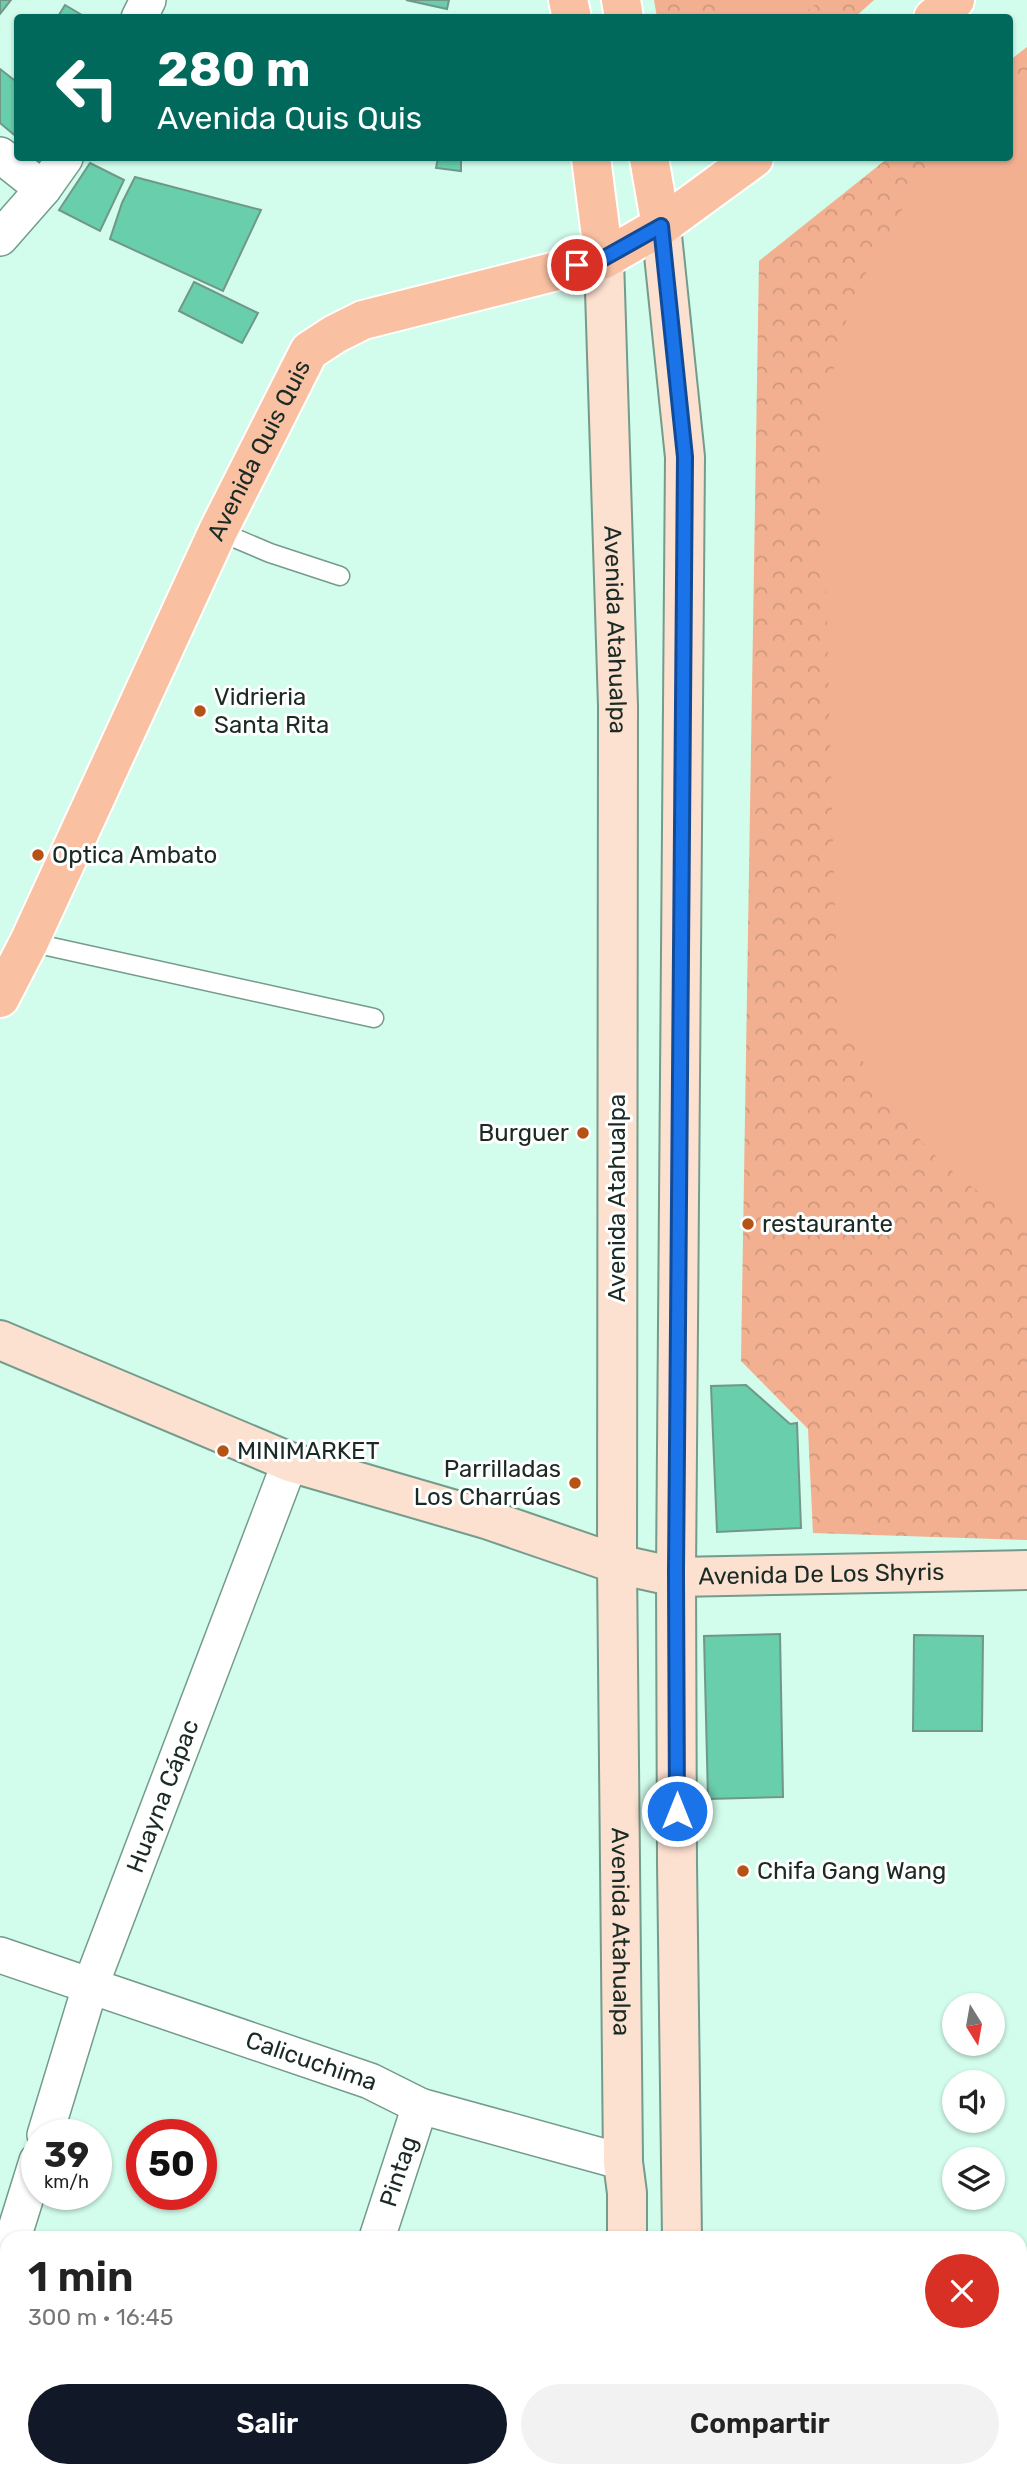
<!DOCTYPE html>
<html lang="es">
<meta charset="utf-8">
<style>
:root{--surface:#fff;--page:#f2f2f2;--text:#222;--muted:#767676;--accent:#111827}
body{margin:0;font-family:Rubik,sans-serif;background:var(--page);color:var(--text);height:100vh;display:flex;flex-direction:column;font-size:26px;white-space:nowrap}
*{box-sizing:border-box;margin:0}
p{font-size:23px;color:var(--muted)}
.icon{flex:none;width:38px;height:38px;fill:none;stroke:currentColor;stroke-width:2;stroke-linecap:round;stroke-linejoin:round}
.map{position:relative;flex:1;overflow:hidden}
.panel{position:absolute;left:0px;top:2231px;width:1027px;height:247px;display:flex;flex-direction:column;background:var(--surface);border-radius:21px 21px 0 0;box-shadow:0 2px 5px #0004}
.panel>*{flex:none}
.banner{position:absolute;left:14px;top:14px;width:999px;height:147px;border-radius:7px;box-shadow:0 2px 5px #0004;background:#00695c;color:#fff;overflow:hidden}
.needle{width:46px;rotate:169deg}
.tools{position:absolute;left:942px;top:1993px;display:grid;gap:14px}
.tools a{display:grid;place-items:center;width:63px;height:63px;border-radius:50%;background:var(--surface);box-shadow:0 2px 5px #0004;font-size:35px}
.speed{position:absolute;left:21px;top:2119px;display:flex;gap:14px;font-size:35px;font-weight:700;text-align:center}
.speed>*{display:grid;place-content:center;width:91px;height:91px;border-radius:50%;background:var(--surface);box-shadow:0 2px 5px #0004;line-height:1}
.speed small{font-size:18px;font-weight:400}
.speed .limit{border:10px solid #d22;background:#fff;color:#111}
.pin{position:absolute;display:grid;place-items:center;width:60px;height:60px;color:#fff;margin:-30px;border:4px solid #fff;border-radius:50%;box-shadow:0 2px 7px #0007}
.me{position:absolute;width:77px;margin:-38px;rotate:0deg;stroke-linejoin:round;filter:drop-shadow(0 0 5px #0008)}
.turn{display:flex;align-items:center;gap:24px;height:147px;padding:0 28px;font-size:32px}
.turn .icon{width:91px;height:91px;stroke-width:2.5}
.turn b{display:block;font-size:49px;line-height:60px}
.round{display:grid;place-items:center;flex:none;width:74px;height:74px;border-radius:37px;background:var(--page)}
.overview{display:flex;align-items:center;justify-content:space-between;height:119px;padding:0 28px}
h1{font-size:42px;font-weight:600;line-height:52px}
.button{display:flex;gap:14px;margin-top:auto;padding:14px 28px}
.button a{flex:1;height:80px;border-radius:42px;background:var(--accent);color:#fff;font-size:28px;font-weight:600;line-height:80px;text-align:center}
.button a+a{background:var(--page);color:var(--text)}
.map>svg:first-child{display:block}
</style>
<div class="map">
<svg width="1027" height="2477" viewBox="0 0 1027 2477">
<defs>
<pattern id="park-crowns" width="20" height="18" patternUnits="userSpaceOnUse" patternTransform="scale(1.75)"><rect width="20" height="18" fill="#f2b090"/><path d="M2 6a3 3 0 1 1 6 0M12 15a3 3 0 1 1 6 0" fill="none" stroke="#cf987c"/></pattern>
</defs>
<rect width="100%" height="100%" fill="#d2fceb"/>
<!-- park -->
<path fill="url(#park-crowns)" d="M654,0h220l-20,18 -197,-1z
M1027,47v1493l-214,-7 -5,-104 -67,-68 18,-1100 129,-103h122v-98z"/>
<!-- pitch -->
<path fill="#f2b090" d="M727,0h95l-24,17h-63z
M1027,96v1127c-53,-28 -114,-82 -147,-133 -16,-24 -28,-51 -42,-76l-17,-595 31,-121 70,-123 19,-17h69v-52z"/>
<!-- building -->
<path fill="#68ceac" stroke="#719788" stroke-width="2" d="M0,0h11l-11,14z
M406,0h43l-2,9z
M65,5l22,13h-30z
M0,69l18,14v55l-18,-15z
M438,158h23v13l-25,-3z
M90,163l34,17 -24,51 -41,-21z
M135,177l126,33 -38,81 -113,-52 12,-36z
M194,282l64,31 -16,30 -63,-32z
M746,1385l44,39 7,-1 4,105 -84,4 -6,-146z
M780,1634l3,163 -75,2 -4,-163z
M914,1635l69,1 -1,95h-69z"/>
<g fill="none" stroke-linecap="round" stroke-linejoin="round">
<!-- lane casing -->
<g stroke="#749b8c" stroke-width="21">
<path id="lane" d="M218,531l52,22 70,23
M29,942l345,76"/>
</g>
<!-- street casing -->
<g stroke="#749b8c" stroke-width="38">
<g id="street">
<path d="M139,18l9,-18"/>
<path d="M0,155l43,34"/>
<path d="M0,238l43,-49 22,-31"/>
<path id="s1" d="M0,1955l370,126 50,25 203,56"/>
<path id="s2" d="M45,2135l45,-148 200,-525"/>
<path d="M13,2238l24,-77"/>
<path id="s3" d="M377,2238l43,-132"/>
<path d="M0,2281l7,-23"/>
<path d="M299,2477l2,-6"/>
</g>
</g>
<!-- secondary casing -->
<g stroke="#749b8c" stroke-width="42">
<g id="secondary">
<path d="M661,226l24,231 -9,1116 1,290 5,375"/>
<path id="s4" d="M604,259l14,447 -1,858 6,598 4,31v45"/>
<path id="s5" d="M0,1340l290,122 196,57 131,45 59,13 351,-7"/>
<path d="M652,2471v6"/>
<path d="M684,2471v6"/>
<path d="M625,2477v-6"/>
</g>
</g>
<!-- primary casing -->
<g stroke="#fff" stroke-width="42">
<g id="primary">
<path d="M568,0l4,18"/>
<path d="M621,0l3,18"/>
<path d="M933,18l22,-18"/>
<path d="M591,158l13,101"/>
<path d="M649,158l12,68"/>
<path id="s6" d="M0,998l29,-56 189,-411 91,-180 26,-17 28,-14 241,-61 57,-33 93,-68"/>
</g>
</g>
<!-- lane -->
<use href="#lane" stroke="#fff" stroke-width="18"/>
<!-- street -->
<use href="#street" stroke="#fff" stroke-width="35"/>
<!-- secondary -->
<use href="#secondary" stroke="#fce0d0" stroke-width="38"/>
<!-- primary -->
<use href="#primary" stroke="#fac0a2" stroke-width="38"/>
</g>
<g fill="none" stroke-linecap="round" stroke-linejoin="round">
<!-- route casing -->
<g stroke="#114b97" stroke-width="18">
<path id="route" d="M577,265l27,-7 57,-32 24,231 -9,1116 1,238"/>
</g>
<!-- route -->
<use href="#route" stroke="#1a73e8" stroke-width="12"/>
</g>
<!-- markers -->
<g fill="#b45313" stroke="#fff" stroke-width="2.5">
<circle cx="200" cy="711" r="7"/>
<circle cx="38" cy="855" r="7"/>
<circle cx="583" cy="1133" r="7"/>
<circle cx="748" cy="1224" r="7"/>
<circle cx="223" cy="1451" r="7"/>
<circle cx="575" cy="1483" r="7"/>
<circle cx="743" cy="1871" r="7"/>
</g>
<g text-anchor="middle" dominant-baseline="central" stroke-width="6" stroke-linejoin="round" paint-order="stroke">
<!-- street labels -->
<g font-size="24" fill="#1a2a24" stroke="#fff">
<text stroke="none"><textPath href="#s6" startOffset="606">Avenida Quis Quis</textPath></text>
<text stroke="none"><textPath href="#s4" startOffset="371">Avenida Atahualpa</textPath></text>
<text transform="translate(617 1198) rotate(-90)">Avenida Atahualpa</text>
<text stroke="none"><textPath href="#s5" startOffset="863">Avenida De Los Shyris</textPath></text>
<text stroke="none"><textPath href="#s2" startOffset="359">Huayna Cápac</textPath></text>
<text stroke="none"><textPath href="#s4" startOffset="1673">Avenida Atahualpa</textPath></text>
<text stroke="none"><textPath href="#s1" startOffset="329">Calicuchima</textPath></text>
<text stroke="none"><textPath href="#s3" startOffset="70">Pintag</textPath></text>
</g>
<!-- poi labels -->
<g font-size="24" fill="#1a2a24" stroke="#fff" text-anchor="start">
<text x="214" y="697">Vidrieria<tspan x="214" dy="28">Santa Rita</tspan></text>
<text x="52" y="855">Optica Ambato</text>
<text x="569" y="1133" text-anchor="end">Burguer</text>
<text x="762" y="1224">restaurante</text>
<text x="237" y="1451">MINIMARKET</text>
<text x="561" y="1469" text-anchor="end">Parrilladas<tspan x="561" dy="28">Los Charrúas</tspan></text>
<text x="757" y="1871">Chifa Gang Wang</text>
</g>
</g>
</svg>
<div class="tools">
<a><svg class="needle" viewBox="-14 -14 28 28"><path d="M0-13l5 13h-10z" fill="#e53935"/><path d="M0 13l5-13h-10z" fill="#767676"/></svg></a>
<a><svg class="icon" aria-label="sound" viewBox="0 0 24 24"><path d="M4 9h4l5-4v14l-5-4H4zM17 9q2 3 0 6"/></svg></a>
<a><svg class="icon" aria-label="layers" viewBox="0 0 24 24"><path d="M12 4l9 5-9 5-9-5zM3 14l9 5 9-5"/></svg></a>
</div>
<div class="speed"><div>39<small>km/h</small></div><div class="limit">50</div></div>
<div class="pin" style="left:577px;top:265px;background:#d93025"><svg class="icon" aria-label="arrive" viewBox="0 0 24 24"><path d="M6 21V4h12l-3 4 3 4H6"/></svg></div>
<svg class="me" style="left:677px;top:1811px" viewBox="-20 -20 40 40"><circle r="17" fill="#1a73e8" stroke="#fff" stroke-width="3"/><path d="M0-11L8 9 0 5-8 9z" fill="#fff"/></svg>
<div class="banner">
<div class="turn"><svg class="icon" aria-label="left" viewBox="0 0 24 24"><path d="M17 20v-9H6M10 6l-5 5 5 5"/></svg><div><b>280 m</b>Avenida Quis Quis</div></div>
</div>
<section class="panel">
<div class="overview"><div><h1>1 min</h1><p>300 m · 16:45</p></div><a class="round" style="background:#d93025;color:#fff"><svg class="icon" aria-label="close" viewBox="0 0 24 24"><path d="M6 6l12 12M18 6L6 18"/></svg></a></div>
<div class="button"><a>Salir</a><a>Compartir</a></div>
</section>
</div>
